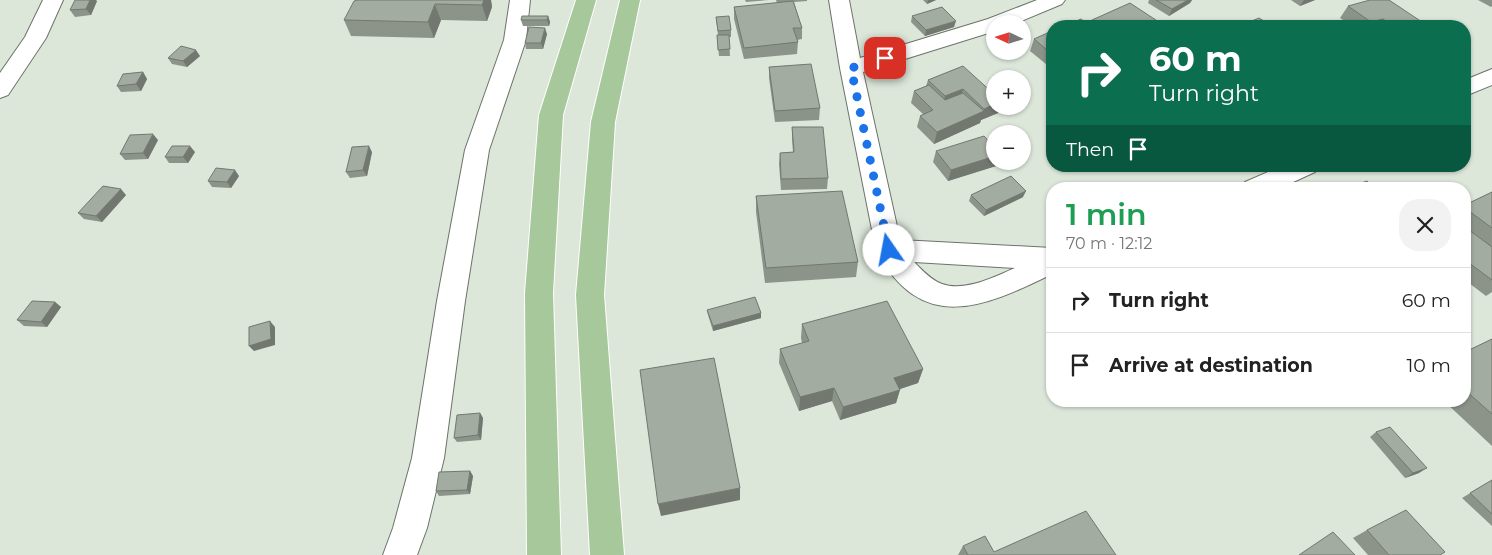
<!DOCTYPE html>
<meta charset="utf-8">
<style>
:root{--surface:#fff;--page:#f2f2f2;--text:#222;--muted:#767676;--line:#e0e0e0}
body{margin:0;font-family:Montserrat,sans-serif;background:var(--page);color:var(--text);height:100vh;display:flex;flex-direction:column;font-size:19px;white-space:nowrap}
*{box-sizing:border-box;margin:0}
p{font-size:16px;color:var(--muted)}
.icon{flex:none;width:28px;height:28px;fill:none;stroke:currentColor;stroke-width:2;stroke-linecap:round;stroke-linejoin:round}
.map{position:relative;flex:1;overflow:hidden}
.sheet{position:absolute;left:1046px;top:182px;width:425px;height:225px;display:flex;flex-direction:column;background:var(--surface);border-radius:20px;box-shadow:0 1px 4px #0004}
.sheet>*{flex:none}
.hud{position:absolute;left:1046px;top:20px;width:425px;height:152px;border-radius:20px;box-shadow:0 1px 4px #0004;background:#0b6e4f;color:#fff;overflow:hidden}
.needle{width:32px;rotate:274deg}
.controls{position:absolute;left:986px;top:15px;display:grid;gap:10px}
.controls a{display:grid;place-items:center;width:45px;height:45px;border-radius:50%;background:var(--surface);box-shadow:0 1px 4px #0004;font-size:25px}
.pin{position:absolute;display:grid;place-items:center;width:42px;height:42px;color:#fff;margin:-21px;border-radius:10px;box-shadow:0 2px 8px #0006}
.me{position:absolute;width:55px;margin:-28px;rotate:348deg;stroke-linejoin:round;filter:drop-shadow(0 0 4px #0008)}
.turn{display:flex;align-items:center;gap:18px;height:105px;padding:0 20px;font-size:22px}
.turn .icon{width:65px;height:65px;stroke-width:2.5}
.turn b{display:block;font-size:35px;line-height:42px}
.then{display:flex;align-items:center;height:48px;padding:0 20px;background:#0003;gap:10px;font-size:19px}
.round{display:grid;place-items:center;flex:none;width:52px;height:52px;border-radius:20px;background:var(--page)}
.head{display:flex;align-items:center;justify-content:space-between;height:85px;padding:0 20px}
h1{font-size:30px;font-weight:600;line-height:38px;color:#1e9e55}
ul{padding:0;list-style:none}
li{display:flex;align-items:center;gap:15px;height:65px;padding:0 20px;border-top:1px solid var(--line)}
li div{flex:1}
li b{display:block;font-size:19px}
li em{font-style:normal}
.map>svg:first-child{display:block}
</style>
<div class="map">
<svg width="1492" height="555" viewBox="0 0 1492 555">
<rect width="100%" height="100%" fill="#dce6d9"/>
<g fill="none" stroke-linecap="round" stroke-linejoin="round">
<!-- minor casing -->
<g stroke="#6c7469" stroke-width="2">
<path id="minor" d="M43,0h20l-17,38 -38,57 -8,3v-25l25,-36z
M510,0h20l-4,40 -37,110 -24,151 -21,157 -17,70 -10,27h-34l10,-27 19,-70 25,-157 28,-151 39,-110z
M829,0h20l11,58 128,-39 49,-19h28l-3,4 -48,20h-19v7l-132,41 37,168 152,8v26c-69,34 -131,61 -176,-24l-36,-182zM914,262l101,6c-21,9 -50,24 -73,16 -11,-4 -20,-14 -28,-22z
M1492,69v16l-27,11v-16z
M1282,166h36l-3,6 -37,17h-36l3,-7z"/>
</g>
<!-- trunk casing -->
<g stroke="#fff" stroke-width="2">
<path id="trunk" d="M576,0h20l-33,115 -10,178 8,262h-34l-2,-262 14,-178z
M620,0h20l-25,122 -11,173 20,260h-34l-14,-260 15,-173z"/>
</g>
<!-- minor -->
<use href="#minor" fill="#fff" fill-rule="evenodd"/>
<!-- trunk -->
<use href="#trunk" fill="#a6c89a" fill-rule="evenodd"/>
</g>
<!-- wall -->
<path fill="#8c948a" d="M358,0h133l1,7 -5,14 -46,-1 -7,18 -83,-2 -7,-16z
M745,0h24l-23,2z
M776,0h31v1l-13,1 8,26v11l-5,1 1,2 -1,12 -53,5 -10,-40v-12l43,-4z
M923,0h13l-9,4z
M1149,0h43l-2,3 -21,13 -21,-13z
M1291,0h24l-15,6z
M1478,0h14v6l-1,1z
M97,1l-6,14 -16,2 -5,-7z
M1348,6l71,20h-67l-12,-8z
M548,16l2,6 -1,4h-26l-2,-6z
M912,16l42,11 -29,9 -14,-14z
M716,17l15,13v7h-2l1,19h-11l-2,-21h1z
M1092,20l73,6h-101h25z
M1052,31v38l-22,-18 4,-12z
M547,34l-4,15h-17l-1,-6z
M200,56l-13,11 -15,-3 -4,-6z
M963,66l32,40h6l-3,7 -17,7 -1,3 -46,21 -17,-17 3,-11 3,-2 -12,-11 3,-12 12,-5 2,-6z
M769,67l51,41 -1,12 -44,2 -6,-44z
M143,72l4,7 -6,12 -20,1 -4,-6z
M792,127l36,51 -1,11 -46,1 -2,-26 1,-11 13,-1 -1,-13z
M158,140l-10,19 -23,1 -5,-6z
M936,151l60,15 -48,15 -15,-19z
M195,152l-7,11h-19l-4,-6z
M372,152l-5,24 -17,2 -4,-6z
M239,176l-8,12 -19,-1 -4,-6z
M1492,192v100l-6,4 -21,-16v-75z
M126,195l-24,27 -18,-3 -6,-6z
M971,195l52,2 -39,19 -15,-15z
M756,196l102,66 -2,15 -91,6 -9,-71z
M55,302l6,5 -14,20 -23,-1 -7,-6z
M707,310l54,3v5l-48,13 -5,-16z
M802,324l121,45 -5,14 -18,6 -4,14 -56,17 -8,-19 -33,10 -20,-48 1,-14 22,-6 -1,-5z
M1492,339v107l-48,-45h21v-49z
M480,413l3,5 -2,22 -24,2 -3,-4z
M1376,432l43,41 -14,5 -35,-41z
M470,471l3,5 -3,18 -31,2 -3,-5z
M1492,480v46l-30,-28z
M1367,530l73,25h-72l-15,-17z
M963,546l31,6 122,3h-158z"/>
<!-- shaded-wall -->
<path fill="#727870" d="M90,0h6l1,1 -6,14 -5,-6z
M484,0h7l1,7 -5,14 -5,-16z
M928,0h8l-9,4z
M1188,0h4l-2,3 -21,13 3,-7z
M1304,0h11l-15,6z
M435,5l6,15 -7,18 -6,-16z
M548,16l2,6 -1,4 -2,-6z
M1383,19l-6,7h-8l2,-4z
M956,21l-2,6 -29,9 1,-6z
M1422,22l-3,4h-11z
M545,28l2,6 -4,15 -2,-6z
M196,50l4,6 -13,11 -4,-6z
M143,72l4,7 -6,12 -5,-7z
M963,89l-3,12 -18,7 3,-12z
M995,104v2h6l-3,7 -17,7 -1,3 -46,21 3,-12 47,-21v-2z
M153,134l5,6 -10,19 -5,-6z
M190,146l5,6 -7,11 -5,-6z
M369,146l3,6 -5,24 -4,-6z
M995,156v5h3l-2,5 -48,15 3,-11z
M235,170l4,6 -8,12 -4,-6z
M121,189l5,6 -24,27 -6,-6z
M1026,191l-3,6 -39,19 2,-6z
M55,302l6,5 -14,20 -6,-5z
M761,313v5l-48,13v-5z
M270,321l5,6v18l-21,6 -5,-5z
M923,369l-5,14 -27,9 3,-14z
M834,388l-2,13 -33,10 1,-14z
M900,390l-4,13 -56,17 3,-13z
M480,413l3,5 -2,22 -3,-5z
M1427,468l-8,5 -14,5 8,-5z
M470,471l3,5 -3,18 -3,-4z
M740,488v12l-79,16 -3,-12z"/>
<!-- building -->
<path fill="#a3aca0" stroke="#727870" d="M75,0h15l-4,9 -16,1z
M358,0h126l-2,5 -47,-1 -7,18 -84,-2 10,-19z
M1156,0h32l-16,9z
M1370,0h19l33,22 -14,4h-15l-10,-7 -12,3 -23,-16z
M793,1l9,27h-9l5,14 -54,6 -10,-41z
M1130,3l35,23h-64l-9,-6z
M942,7l14,14 -30,9 -14,-14z
M522,16h26l-1,4h-26z
M729,16l2,14 -13,1 -2,-14z
M1259,18l13,8h-32z
M1081,19l9,7h-26z
M1341,22l6,4h-16z
M529,27l16,1 -4,15h-16z
M1052,31v23l-18,-15z
M717,35h12l1,14 -12,1z
M181,46l15,4 -13,11 -15,-3z
M811,64l9,44 -45,3 -6,-44z
M963,66l32,29v9l-11,5 -21,-20 -18,7 -17,-16z
M143,72l-7,12 -19,2 6,-12z
M929,85l16,15 18,-7 21,18 -47,21 -17,-16 13,-6 -19,-19z
M792,127h31l5,51 -47,1 -1,-26 14,-1z
M153,134l-10,19 -23,1 10,-19z
M984,136l11,12v8l-44,14 -15,-19z
M172,146h18l-7,11h-18z
M369,146l-6,24 -17,2 6,-25z
M216,168l19,2 -8,12 -19,-1z
M1011,176l15,15 -40,19 -15,-15z
M1367,181l8,8h-19l-3,-3z
M103,186l18,3 -25,27 -18,-3z
M842,191l16,71 -92,6 -10,-72z
M1492,192v36l-27,-20v-3z
M1465,227l27,20v33l-27,-20z
M1465,287l5,4 -5,3z
M755,297l6,16 -48,13 -6,-16z
M32,301l23,1 -14,20 -24,-2z
M887,301l36,68 -29,9 6,12 -57,17 -9,-19 -34,9 -20,-48 29,-8 -7,-17z
M270,321l1,18 -22,7v-19z
M1492,339v75l-27,-24v-38z
M714,358l26,130 -82,16 -18,-134z
M480,413l-2,22 -24,3 3,-23z
M1390,427l37,41 -14,5 -37,-41z
M470,471l-3,19 -31,1 3,-19z
M1492,480v34l-22,-21z
M1406,510l39,42 -5,3h-51l-22,-25z
M1086,511l30,44h-148l-5,-9 22,-10 9,16z
M1333,532l22,23h-56z"/>
<g fill="none" stroke-linecap="round" stroke-linejoin="round">
<!-- route -->
<path stroke="#1a73e8" stroke-width="9" stroke-dasharray="0 16.2" d="M885,58l-34,10 38,182"/>
</g>
</svg>
<div class="controls">
<a><svg class="needle" viewBox="-14 -14 28 28"><path d="M0-13l5 13h-10z" fill="#e53935"/><path d="M0 13l5-13h-10z" fill="#767676"/></svg></a>
<a>+</a>
<a>−</a>
</div>
<div class="pin" style="left:885px;top:58px;background:#d93025"><svg class="icon" aria-label="arrive" viewBox="0 0 24 24"><path d="M6 21V4h12l-3 4 3 4H6"/></svg></div>
<svg class="me" style="left:889px;top:250px" viewBox="-20 -20 40 40"><circle r="19" fill="#fff"/><path d="M0-13L10 11 0 6-10 11z" fill="#1a73e8"/></svg>
<div class="hud">
<div class="turn"><svg class="icon" aria-label="right" viewBox="0 0 24 24"><path d="M7 20v-9h11M14 6l5 5-5 5"/></svg><div><b>60 m</b>Turn right</div></div>
<div class="then">Then<svg class="icon" aria-label="arrive" viewBox="0 0 24 24"><path d="M6 21V4h12l-3 4 3 4H6"/></svg></div>
</div>
<section class="sheet">
<div class="head"><div><h1>1 min</h1><p>70 m · 12:12</p></div><a class="round"><svg class="icon" aria-label="close" viewBox="0 0 24 24"><path d="M6 6l12 12M18 6L6 18"/></svg></a></div>
<ul>
<li><svg class="icon" aria-label="right" viewBox="0 0 24 24"><path d="M7 20v-9h11M14 6l5 5-5 5"/></svg><div><b>Turn right</b></div><em>60 m</em></li>
<li><svg class="icon" aria-label="arrive" viewBox="0 0 24 24"><path d="M6 21V4h12l-3 4 3 4H6"/></svg><div><b>Arrive at destination</b></div><em>10 m</em></li>
</ul>
</section>
</div>
